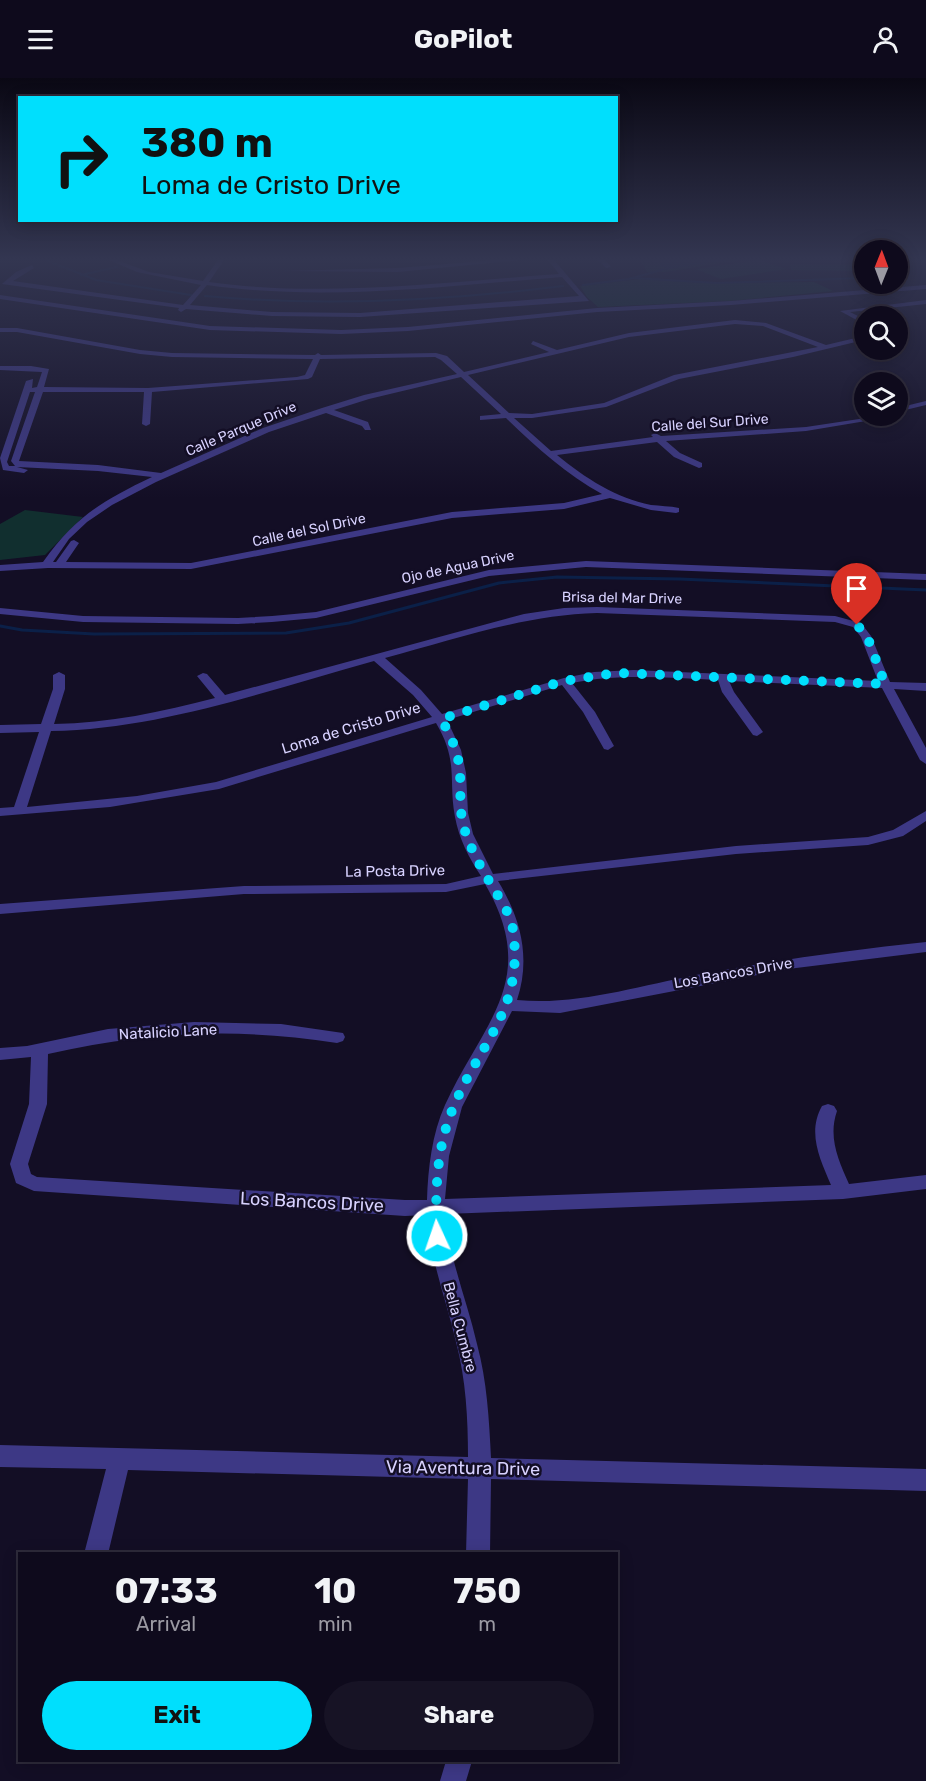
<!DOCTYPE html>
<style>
:root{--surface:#0e0a1c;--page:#171325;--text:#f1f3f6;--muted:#9b9aa3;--line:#2e2b3b;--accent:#00dffd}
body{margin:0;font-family:Rubik,sans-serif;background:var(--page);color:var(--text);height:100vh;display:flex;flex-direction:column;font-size:22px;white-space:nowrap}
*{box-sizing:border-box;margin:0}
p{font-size:20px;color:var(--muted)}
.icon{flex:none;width:33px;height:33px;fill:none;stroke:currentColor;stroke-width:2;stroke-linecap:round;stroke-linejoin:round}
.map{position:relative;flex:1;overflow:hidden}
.panel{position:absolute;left:18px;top:1474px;width:600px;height:210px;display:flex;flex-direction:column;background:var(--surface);border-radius:0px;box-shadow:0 3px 15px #0003,0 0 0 2px var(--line)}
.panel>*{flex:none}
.top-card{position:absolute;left:18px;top:18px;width:600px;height:126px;border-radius:0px;box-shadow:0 3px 15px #0003,0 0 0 2px var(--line);background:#00dffd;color:#111;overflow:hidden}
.needle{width:39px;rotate:1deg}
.buttons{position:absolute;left:854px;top:162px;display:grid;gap:12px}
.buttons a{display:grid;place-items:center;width:54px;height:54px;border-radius:50%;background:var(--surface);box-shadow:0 3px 15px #0003,0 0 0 2px var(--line);font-size:30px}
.pin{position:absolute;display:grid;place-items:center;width:51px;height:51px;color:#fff;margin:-62px -26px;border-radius:50% 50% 50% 0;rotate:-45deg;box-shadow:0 0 6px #0007}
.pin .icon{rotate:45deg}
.me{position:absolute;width:66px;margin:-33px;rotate:357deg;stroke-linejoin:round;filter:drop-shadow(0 0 4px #0008)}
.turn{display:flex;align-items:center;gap:21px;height:126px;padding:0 24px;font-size:27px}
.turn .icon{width:78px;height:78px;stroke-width:2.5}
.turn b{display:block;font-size:42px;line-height:51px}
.eta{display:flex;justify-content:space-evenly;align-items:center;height:102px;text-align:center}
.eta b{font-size:36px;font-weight:700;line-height:42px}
.cta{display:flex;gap:12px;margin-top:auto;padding:12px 24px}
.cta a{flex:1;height:69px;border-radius:36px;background:var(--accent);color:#111;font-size:24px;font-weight:700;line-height:69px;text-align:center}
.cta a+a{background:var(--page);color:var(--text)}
header{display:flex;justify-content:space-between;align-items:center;height:78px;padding:0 24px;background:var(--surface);font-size:27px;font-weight:700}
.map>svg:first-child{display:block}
</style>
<header><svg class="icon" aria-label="menu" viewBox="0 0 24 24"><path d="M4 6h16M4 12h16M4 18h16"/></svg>GoPilot<svg class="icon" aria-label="person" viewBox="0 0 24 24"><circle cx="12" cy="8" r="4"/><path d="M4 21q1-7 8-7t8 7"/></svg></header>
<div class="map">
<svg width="926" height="1703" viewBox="0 0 926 1703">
<rect width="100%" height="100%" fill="#130e25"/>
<!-- green -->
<path fill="#112f2f" d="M640,182h100l-75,12h-18z
M759,182l28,9 -66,10 -25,-10z
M790,186l66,1 8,6 -73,-1z
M640,201l63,4 111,-1 19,9 -104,10 -131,6 -11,-10 -7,-11z
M25,432l58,7 -38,38 -45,5v-36z"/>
<!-- water -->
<path fill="#0b2048" d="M661,182h69l-62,9 -8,-3z"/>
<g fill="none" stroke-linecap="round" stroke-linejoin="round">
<!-- stream-far1 -->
<path stroke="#0b2048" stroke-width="2" d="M46,182l50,20 95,15
M81,197l36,-8
M633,200l84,5 147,-5
M583,207l46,-6 43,-12
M205,218c120,11 238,5 358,-10"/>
<!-- stream -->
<path stroke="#0b2048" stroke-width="3" d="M0,548l22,4 72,4 192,-1 63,-10 150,-40 58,-6 123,2 246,11"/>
<!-- minor -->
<path fill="#3d3885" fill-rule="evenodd" d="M109,182h8l32,12 54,9 15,-21h6l-15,22c116,16 234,0 350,-8l-11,-14h6l35,41 -229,16 -88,-1 -86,-7 -5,3 -3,-2 1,-2 -177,-24 14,-12 16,-7 2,3 -21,13 170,24 18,-20 -64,-13zM562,199l17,19 -219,17 -88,-1 -82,-7 17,-20c118,17 237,1 355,-8z
M494,182h26l-122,12 -115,-1 115,-3z
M598,182h7l6,7 -5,1z
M926,207v4l-195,16 -134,7 -189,19 -67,3 -131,-4 -210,-31v-4l210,31 131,4 67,-3 189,-19 134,-7z
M926,222v4l-76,8 14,7v5l-24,-13z
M735,242l31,3 60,22 38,-9v4l-71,17 -114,22 -73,28 -74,11h-18l37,33 102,-14 -2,-2 4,-2 6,3 145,-9 73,-11h17l-90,15 -140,10 14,12 22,10v4l-3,1 -25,-11 -17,-15 -100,13c28,23 59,43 94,50 9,1 19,1 28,3v4l-3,1 -25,-3 -41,-12 -46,11 -112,9 -261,51 -143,-1 -48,3v-6l43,-3c33,-46 59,-61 109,-85l-54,-6 -81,-4 11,3 -4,3 -21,-3 -3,-12 26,-77 7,-2 -1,9 5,-1 5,-15 -42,-2v-4h31l18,3 -5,18 104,1 149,-11 8,-2 8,-16 -141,-2 -32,-3 -123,-22h-17v-4h17l123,22 32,3 143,2 3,-2 3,2 115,-2 11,3 17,16 85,-20 -18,-8 2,-3 24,9 72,-17zM735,246l28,2 55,21 -144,28 -70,28 -72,11 -23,-1 -41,-38 161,-38zM435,279l6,3 16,14 -93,21 -42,13 -59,20 -102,45 -63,-8 -79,-4 24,-69h101l-2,32 4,2 4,-2 2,-32 156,-13 4,-2 8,-18zM461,299l40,37 -21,2v4l26,-2c30,29 60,56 96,76l-38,9 -112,9 -261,51 -125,-1 13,-19 -5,-3 -3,1 -15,21h-3l16,-23 18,-17 25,-17 44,-23 113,-50 57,-19 36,13 3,4h6l-3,-8 -34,-12 35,-11zM30,314h5l-24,69 4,5h-6l-2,-4z
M926,323v4l-29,7v-4z
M586,483l340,13v6l-340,-13 -97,9 -173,42 -44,4 -34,2 -155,-2 -83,-8v-6l83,8 155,2 34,-2 44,-4 173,-42z
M597,529l238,9 26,7 10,13 19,46 36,1v8l-32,-2 32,59v16l-6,-4 -38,-72 -153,-7 5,11 29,40 -6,4 -4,-1 -31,-43 -4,-12c-49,-2 -98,-7 -146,3l23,29 19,34 -6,4 -4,-1 -21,-37 -21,-27 -115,35 14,30 5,23 2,40 5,21 20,40 243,-28 132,-9 25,-7 33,-19v10l-23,15 -35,9 -132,9 -238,27c23,38 33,77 19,119 59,6 121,-14 179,-25 76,-14 153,-25 230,-33v10l-138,17 -228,44 -48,-2 -50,96 -13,49 -4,43 386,-14c-11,-26 -24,-52 -9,-79l6,-2 6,2 3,5c-9,26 1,49 12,73l77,-9v14l-83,10 -397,15c3,45 21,86 31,130 10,37 12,75 14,114l435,11v22l-435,-12 -1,75h-24l2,-75 -340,-9 -20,84h-24l22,-85 -106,-2v-22l468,12c0,-38 -2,-77 -12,-115 -10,-43 -26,-83 -29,-127l-22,1 -371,-25 -18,-8 -6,-19 19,-60 2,-47 -31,3v-12l27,-2 81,-17 86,-7 87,2 62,9 2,4 -2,4 -6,2c-102,-16 -189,-11 -289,11l-1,50 -19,60 3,10 6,3 368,23h22c1,-32 5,-66 18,-95 38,-83 96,-125 40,-221l-39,8 -202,2 -244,20v-10l244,-18 202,-2 35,-8c-12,-18 -22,-37 -26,-59 -7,-38 4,-55 -19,-94l-217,66 -109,18 -110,9v-8l14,-1 25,-75 -39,1v-8l41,-1 12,-35v-14l6,-3 6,3v14l-11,35c55,-1 108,-12 161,-26l-18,-22 6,-3 4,1 18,21 299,-81 40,-6zM597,535l238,9 18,5 8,10 17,44 -244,-11 -40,2 -30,6 -122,36 -21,-24 -36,-32c70,-19 139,-43 212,-45zM374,583l39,34 19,22 -216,65 -79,14 -110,11 24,-76c111,-2 217,-41 323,-70z
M446,1683h26l-6,20h-26z"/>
</g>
<!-- sky -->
<linearGradient id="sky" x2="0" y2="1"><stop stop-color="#0a0814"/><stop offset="0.43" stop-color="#333651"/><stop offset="1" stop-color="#333651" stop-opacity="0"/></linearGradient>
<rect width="926" height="421" fill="url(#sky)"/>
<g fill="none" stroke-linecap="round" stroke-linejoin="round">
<!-- route -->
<path stroke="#00dffd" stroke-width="10" stroke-dasharray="0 18" d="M437,1158c-2,-43 -1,-89 17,-130 27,-65 70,-97 59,-176 -2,-15 -12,-29 -19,-41 -12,-19 -23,-39 -30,-61 -5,-18 -3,-36 -4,-54 -1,-21 -9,-38 -19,-55l123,-38 52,-8 269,11 -18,-48 -10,-11"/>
</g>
<g text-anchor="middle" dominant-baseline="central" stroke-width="5" stroke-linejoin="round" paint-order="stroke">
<!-- far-street labels -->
<g font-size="14" fill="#d8d2ff" stroke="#130e25">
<text transform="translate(710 345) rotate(-4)">Calle del Sur Drive</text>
<text transform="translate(241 351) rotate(-23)">Calle Parque Drive</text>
<text transform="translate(309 452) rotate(-12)">Calle del Sol Drive</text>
<text transform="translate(458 489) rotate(-12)">Ojo de Agua Drive</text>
<text transform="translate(622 520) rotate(1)">Brisa del Mar Drive</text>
</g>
<!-- street labels -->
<g font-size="15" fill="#d8d2ff" stroke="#130e25">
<text transform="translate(351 650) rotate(-17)">Loma de Cristo Drive</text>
<text transform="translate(395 793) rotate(-1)">La Posta Drive</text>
<text transform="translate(733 895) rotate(-10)">Los Bancos Drive</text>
<text transform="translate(168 954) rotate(-3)">Natalicio Lane</text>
<text transform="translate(460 1249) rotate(75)">Bella Cumbre</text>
</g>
<!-- near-street labels -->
<g font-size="18" fill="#d8d2ff" stroke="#130e25">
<text transform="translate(312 1124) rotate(3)">Los Bancos Drive</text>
<text transform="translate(463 1390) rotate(1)">Via Aventura Drive</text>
</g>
</g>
</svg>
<div class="buttons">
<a><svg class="needle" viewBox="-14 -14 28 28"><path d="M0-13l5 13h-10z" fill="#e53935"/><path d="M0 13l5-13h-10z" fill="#9b9aa3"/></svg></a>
<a><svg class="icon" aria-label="search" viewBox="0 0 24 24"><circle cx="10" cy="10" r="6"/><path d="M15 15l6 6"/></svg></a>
<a><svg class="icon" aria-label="layers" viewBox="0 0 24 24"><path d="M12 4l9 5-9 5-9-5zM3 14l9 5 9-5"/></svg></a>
</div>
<div class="pin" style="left:857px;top:547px;background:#d93025"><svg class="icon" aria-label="arrive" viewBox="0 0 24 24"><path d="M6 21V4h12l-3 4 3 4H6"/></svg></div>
<svg class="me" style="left:437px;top:1158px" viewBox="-20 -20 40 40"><circle r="17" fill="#00dffd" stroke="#fff" stroke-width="3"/><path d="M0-11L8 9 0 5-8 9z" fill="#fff"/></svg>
<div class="top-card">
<div class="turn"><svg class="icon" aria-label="right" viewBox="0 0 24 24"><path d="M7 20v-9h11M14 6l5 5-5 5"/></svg><div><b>380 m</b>Loma de Cristo Drive</div></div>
</div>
<section class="panel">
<div class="eta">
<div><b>07:33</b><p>Arrival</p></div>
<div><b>10</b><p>min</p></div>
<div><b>750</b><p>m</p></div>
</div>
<div class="cta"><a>Exit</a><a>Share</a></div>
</section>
</div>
